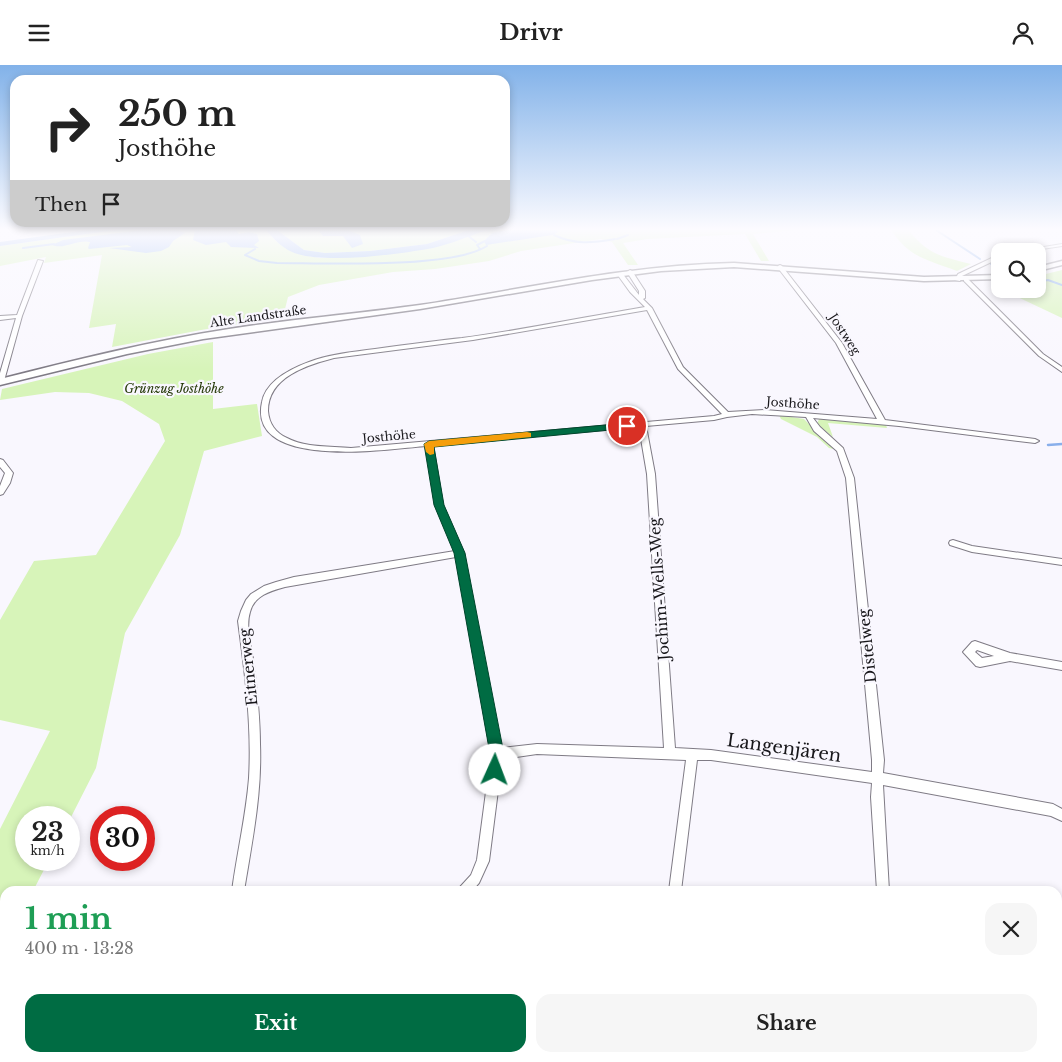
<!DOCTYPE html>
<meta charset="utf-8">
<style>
:root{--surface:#fff;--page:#f6f6f6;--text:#222;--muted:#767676;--accent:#006c43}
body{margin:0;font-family:"Libre Baskerville",serif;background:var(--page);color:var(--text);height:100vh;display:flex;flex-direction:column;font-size:19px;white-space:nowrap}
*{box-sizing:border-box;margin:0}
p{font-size:16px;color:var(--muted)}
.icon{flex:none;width:28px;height:28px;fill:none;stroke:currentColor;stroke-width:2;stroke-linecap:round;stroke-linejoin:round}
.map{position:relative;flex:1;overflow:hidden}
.side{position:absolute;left:0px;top:821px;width:1062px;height:176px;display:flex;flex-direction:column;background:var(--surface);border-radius:15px 15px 0 0;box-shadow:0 2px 8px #0003}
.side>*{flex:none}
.banner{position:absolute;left:10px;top:10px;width:500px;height:152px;border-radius:15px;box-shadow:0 2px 8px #0003;background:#fff;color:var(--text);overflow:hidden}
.fabs{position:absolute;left:991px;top:178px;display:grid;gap:10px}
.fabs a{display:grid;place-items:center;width:55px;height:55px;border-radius:10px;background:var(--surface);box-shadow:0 2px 8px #0003;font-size:25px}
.speed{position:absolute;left:15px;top:741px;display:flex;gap:10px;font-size:25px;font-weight:700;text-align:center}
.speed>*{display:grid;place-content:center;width:65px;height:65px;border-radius:50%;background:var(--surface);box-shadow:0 2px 8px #0003;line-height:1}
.speed small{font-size:12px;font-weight:400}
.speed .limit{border:8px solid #d22;background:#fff;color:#111}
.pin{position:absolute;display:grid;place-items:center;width:42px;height:42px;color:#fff;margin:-21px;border:2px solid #fff;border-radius:50%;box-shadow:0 1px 5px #0007}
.me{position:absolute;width:55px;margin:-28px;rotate:2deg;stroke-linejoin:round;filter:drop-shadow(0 0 4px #0008)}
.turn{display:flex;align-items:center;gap:18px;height:105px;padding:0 25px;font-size:22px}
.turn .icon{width:65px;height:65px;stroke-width:2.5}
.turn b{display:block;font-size:35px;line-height:42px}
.then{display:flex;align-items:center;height:48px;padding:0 25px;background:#0003;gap:10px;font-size:19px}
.round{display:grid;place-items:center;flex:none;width:52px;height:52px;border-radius:15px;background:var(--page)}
.head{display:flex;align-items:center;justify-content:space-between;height:85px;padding:0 25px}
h1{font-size:30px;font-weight:700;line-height:38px;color:#1e9e55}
.cta{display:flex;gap:10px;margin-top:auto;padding:10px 25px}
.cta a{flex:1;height:58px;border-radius:15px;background:var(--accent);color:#fff;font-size:20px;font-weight:700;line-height:58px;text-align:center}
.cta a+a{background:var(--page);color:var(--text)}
header{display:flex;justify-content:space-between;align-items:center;height:65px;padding:0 25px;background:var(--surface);font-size:22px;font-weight:700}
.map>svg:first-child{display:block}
</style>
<header><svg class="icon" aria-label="menu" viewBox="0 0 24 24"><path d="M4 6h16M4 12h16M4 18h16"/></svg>Drivr<svg class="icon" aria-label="person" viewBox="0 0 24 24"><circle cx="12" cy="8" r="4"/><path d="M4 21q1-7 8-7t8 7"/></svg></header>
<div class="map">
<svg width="1062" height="997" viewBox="0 0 1062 997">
<rect width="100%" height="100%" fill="#f9f7fe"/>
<!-- green -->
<path fill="#d7f4b9" d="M115,165h151l11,12 25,13 18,3 48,-3 64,-7 55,-18h310l-44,4 16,27h-8l-16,-27 -98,5 -24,4 15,22h-10l-16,-23 -11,-3 -80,12 -32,10 -54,8 -42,3 -74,13 -31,12 -5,20 -82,13 -89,17 4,-23 -27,4 13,-73 -58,8 2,-6 -46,9v-20z
M277,165h192l-42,14 -57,7 -45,2 -21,-3z
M891,165h17c21,25 32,26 63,34l-14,7c-31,-12 -47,-13 -66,-41z
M1062,205v48l-61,-29h37v-13z
M213,277v67l44,-5 5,32 -58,15 -24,84 -55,98 -29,135 -27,53v-4h-43v43h23l-16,31h-28v55l-5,10v-127l50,-98 -50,-11v-100l34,-59 62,-6 69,-114 -6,-17 -37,-23 -33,-8 -34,-1 -55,8 2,-11 146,-35z
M779,350l25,4 30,30 -5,-1 -12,-11 -36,-18z
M819,354l67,6 1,3 -59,-5 5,14 -16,-13z"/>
<!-- water -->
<path fill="#89afeb" d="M87,165h28l-115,16v-4z
M142,165h36l7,3 -12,8 -4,6 -8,4 -15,2 -37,-5 23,-1 -5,-2 -38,4 -1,-1 2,-6c-13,-3 -26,8 -38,3l11,-5z
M195,165h41l3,4 10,-2 8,2 2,7 -5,4 5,3 -28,-1 -5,-5 -20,3 -13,-5z
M266,165h11l27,20 21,3 45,-2 57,-7 42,-14h18c-18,6 -36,14 -54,18 -33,6 -111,17 -141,4 -11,-5 -19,-14 -26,-22z
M307,165h41l12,5 3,9 -11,4 -9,-12h-20l-4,-5z
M505,165h51l2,2 -6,3 -66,10 -2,-4 8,-8z"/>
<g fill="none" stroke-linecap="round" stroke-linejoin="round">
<!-- stream-far1 -->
<path stroke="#89afeb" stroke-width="2" d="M936,165l44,29
M467,170l9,7
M554,170c21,10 38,8 61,4
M617,174l11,-4
M23,183l31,-4
M255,184l-10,6 14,6 18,2c47,0 174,6 210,-17
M480,184l-3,-4 8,-4
M991,199l9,3
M1038,217l10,-2 14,5"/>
<!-- stream -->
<path stroke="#89afeb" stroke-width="2.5" d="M1048,380l14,-1"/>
<!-- minor casing -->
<g stroke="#7f7b85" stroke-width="2">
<path id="minor" d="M1062,179v2l-33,5h-10z
M1000,189v4l-38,18 -2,5 -5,-1 3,-6z
M38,195l5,1 -21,55 -18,65 -4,2v-10l16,-55 -16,2v-4l17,-1z
M780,200l2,1 60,77 43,77 150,19 4,2 -4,2 -136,-17 -86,-8 7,9 23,21 11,30 30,282 -1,13 170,31 9,5v12l-11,-5 -168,-31 6,106h-12l-6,-94 1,-14 -161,-23h-14l-16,131h-12l17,-131 -149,-6 -35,5 -13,102 -10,22 -7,8h-14l2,-4 11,-12 6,-15 14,-106 -35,-197 -171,30c-15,4 -31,9 -35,25 -5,16 2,37 4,53 3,26 6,53 6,79 2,50 -8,98 -16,147h-12c5,-38 14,-75 17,-113 3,-53 -4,-105 -11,-157l3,-10 5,-11 5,-6 13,-8 12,-4 18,-5 161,-26 -20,-46 -9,-59c-36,3 -179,25 -164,-44 4,-21 28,-33 47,-40 21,-8 44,-10 66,-13 29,-4 58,-8 87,-11 61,-8 122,-21 183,-31l-15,-15 -13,-18 5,-1 17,22v-4l-12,-19 3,-2 2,1 13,20v7l-2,1 9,9 31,59 45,45 37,-2 112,9 -41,-76 -58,-75v-2zM647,245l31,59 44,45 -8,2 -363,32c-21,-2 -45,0 -64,-10 -11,-5 -18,-14 -19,-27 0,-34 39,-46 66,-53l139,-18zM752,349l54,3 8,14 23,20 9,27 26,282v12l-161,-22 -36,-2 -20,-274 -9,-48 68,-6 13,-3zM639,362l8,47 17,274 -127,-4 -36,4 -37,-195 -21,-48 -10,-60z
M964,214h4l75,75 19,13v5l-23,-16 -75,-75z
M0,394l3,1 10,13 -3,10 -7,11 -3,1v-9l5,-13 -5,-6z
M953,475l19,6 90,13v6l-90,-13 -22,-7 -1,-2 1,-2z
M975,576l35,12 52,9v8l-52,-9 -30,6 -4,-1 -13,-14 9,-10zM977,585l17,6 -12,2 -7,-6z
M1062,886v25l-4,2v-25z
M167,992h16l-2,5h-15z
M646,992h17l1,5h-18z
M887,992h14v5h-14z
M1020,992h14l-1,5h-14z"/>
</g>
<!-- secondary casing -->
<g stroke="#7f7b85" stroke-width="3">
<path id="secondary" d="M1062,196v4l-24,6v-4z
M734,198l190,14 76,-2v4l-76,2 -190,-14 -73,4 -69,9 -172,29 -217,30 -76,15 -127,31v-6c76,-19 151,-38 229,-50 63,-10 127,-15 191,-24 105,-16 208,-40 314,-42z"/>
</g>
<!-- minor -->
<use href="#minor" fill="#fff" fill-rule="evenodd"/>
<!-- secondary -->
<use href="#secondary" fill="#fff" fill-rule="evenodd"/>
</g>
<!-- sky -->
<linearGradient id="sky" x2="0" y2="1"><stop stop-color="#82b2e9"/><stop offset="0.54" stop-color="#fcfbff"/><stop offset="1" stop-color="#fcfbff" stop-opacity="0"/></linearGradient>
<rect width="1062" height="304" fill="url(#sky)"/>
<!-- route -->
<path fill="#006c43" stroke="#00462c" d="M627,358l5,3 -1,2 -197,19 10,58 21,48 39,201 -4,21 -5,2 -5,-2 -3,-5 3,-16 -36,-201 -20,-48 -10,-61 5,-3z"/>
<!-- slow -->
<path fill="#f59e0b" d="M527,367l4,1v4l-97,10v7l-4,1 -4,-3 -2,-8 5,-3z"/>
<g text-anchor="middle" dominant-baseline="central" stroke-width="4.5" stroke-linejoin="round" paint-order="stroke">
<!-- far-street labels -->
<g font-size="12" fill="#18171b" stroke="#f9f7fe">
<text transform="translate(258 251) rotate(-8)">Alte Landstraße</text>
<text transform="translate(845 269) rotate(57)">Jostweg</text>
<text transform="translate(793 338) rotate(4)">Josthöhe</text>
<text transform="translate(389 371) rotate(-5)">Josthöhe</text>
</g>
<!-- far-park labels -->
<g font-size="12" font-style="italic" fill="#243806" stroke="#f9f7fe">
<text x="174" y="323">Grünzug Josthöhe</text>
</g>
<!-- street labels -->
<g font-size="15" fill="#18171b" stroke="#f9f7fe">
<text transform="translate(659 524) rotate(-94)">Jochim-Wells-Weg</text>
<text transform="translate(867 581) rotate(-96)">Distelweg</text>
<text transform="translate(248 602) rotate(-96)">Eitnerweg</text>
</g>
<!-- near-street labels -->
<g font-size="18" fill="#18171b" stroke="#f9f7fe">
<text transform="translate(784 683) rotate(8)">Langenjären</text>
</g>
</g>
</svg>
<div class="fabs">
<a><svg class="icon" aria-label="search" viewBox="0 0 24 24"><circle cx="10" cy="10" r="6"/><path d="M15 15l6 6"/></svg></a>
</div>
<div class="speed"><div>23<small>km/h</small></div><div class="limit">30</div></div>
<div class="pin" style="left:627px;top:361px;background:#d93025"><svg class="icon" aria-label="arrive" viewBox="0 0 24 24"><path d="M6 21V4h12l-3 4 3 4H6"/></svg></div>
<svg class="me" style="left:495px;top:705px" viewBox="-20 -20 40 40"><circle r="19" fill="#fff"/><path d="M0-13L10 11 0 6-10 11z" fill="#006c43"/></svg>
<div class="banner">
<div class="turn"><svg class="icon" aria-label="right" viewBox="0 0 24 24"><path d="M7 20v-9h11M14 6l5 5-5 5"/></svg><div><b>250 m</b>Josthöhe</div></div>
<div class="then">Then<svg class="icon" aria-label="arrive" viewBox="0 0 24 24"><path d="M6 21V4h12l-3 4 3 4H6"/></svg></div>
</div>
<section class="side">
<div class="head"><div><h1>1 min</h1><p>400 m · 13:28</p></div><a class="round"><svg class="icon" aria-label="close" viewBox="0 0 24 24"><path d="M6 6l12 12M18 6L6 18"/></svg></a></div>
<div class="cta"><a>Exit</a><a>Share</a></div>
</section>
</div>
